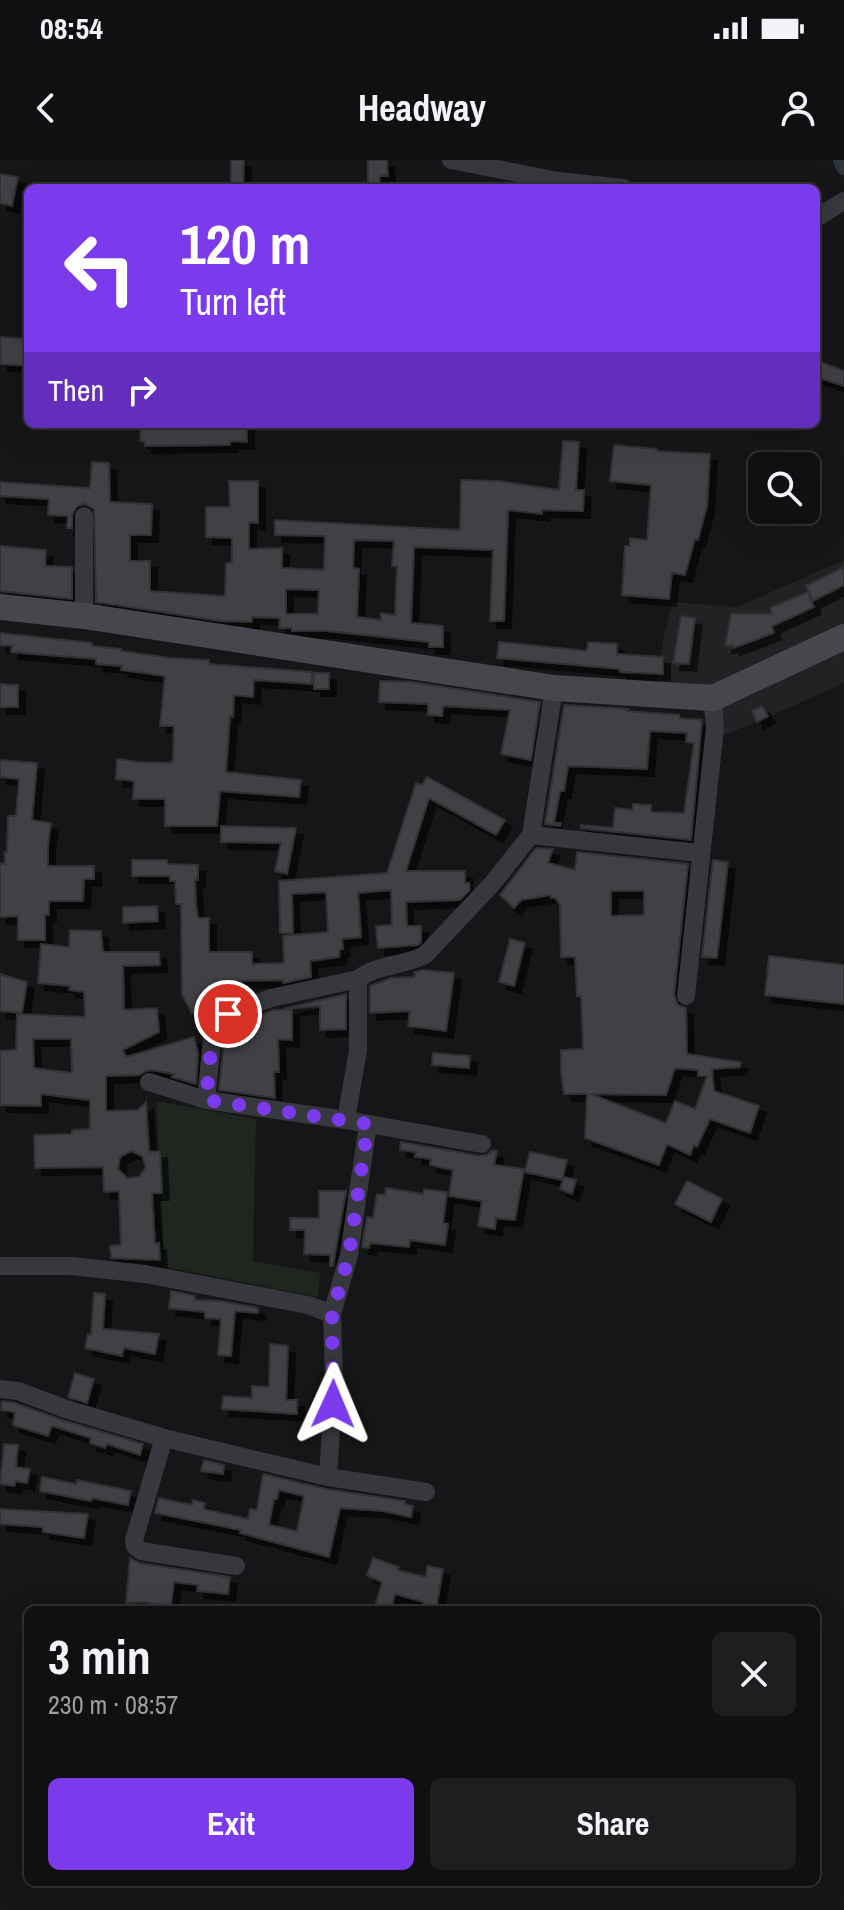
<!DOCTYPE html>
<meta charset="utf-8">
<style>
:root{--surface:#101012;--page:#1e1e20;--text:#f1f3f6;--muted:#9c9d9f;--line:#303032;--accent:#7c3aed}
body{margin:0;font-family:"Archivo Narrow",sans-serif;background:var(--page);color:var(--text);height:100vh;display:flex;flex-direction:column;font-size:30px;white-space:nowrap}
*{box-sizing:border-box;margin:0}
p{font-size:26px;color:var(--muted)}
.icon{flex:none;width:44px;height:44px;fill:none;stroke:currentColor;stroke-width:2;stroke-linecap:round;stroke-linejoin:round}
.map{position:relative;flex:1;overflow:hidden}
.panel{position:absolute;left:24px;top:1446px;width:796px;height:280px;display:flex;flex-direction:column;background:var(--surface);border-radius:12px;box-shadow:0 8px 32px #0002,0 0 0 2px var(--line)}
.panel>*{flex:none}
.banner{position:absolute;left:24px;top:24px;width:796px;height:244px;border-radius:12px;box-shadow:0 8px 32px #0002,0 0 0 2px var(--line);background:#7c3aed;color:#fff;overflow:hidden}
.buttons{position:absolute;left:748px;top:292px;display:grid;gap:16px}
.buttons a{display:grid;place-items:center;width:72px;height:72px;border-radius:12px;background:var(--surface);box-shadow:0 8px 32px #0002,0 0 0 2px var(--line);font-size:40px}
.pin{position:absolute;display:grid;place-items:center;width:68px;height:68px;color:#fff;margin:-34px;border:4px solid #fff;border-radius:50%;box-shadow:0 2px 8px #0007}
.me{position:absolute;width:88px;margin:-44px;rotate:1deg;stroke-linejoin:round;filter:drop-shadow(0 0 6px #0008)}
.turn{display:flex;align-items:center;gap:28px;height:168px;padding:0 24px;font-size:36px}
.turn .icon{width:104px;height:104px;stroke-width:2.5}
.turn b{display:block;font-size:56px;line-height:68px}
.then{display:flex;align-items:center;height:76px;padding:0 24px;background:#0003;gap:16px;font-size:30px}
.round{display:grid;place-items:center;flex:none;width:84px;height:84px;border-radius:12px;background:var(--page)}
.head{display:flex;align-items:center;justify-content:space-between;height:136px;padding:0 24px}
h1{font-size:48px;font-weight:800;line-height:60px}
.cta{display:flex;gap:16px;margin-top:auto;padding:16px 24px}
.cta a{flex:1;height:92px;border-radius:12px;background:var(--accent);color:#fff;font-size:32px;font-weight:800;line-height:92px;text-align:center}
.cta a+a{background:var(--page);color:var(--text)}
.status{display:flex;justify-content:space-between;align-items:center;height:56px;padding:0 40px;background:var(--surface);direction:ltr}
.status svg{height:22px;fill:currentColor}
header{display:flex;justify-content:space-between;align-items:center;height:104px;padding:0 24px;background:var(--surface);font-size:36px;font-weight:800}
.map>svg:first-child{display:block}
</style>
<div class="status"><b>08:54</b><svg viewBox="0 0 49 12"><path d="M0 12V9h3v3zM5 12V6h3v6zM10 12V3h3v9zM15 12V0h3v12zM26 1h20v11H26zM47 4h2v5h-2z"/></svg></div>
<header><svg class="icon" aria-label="back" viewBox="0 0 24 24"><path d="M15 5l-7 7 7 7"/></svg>Headway<svg class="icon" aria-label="person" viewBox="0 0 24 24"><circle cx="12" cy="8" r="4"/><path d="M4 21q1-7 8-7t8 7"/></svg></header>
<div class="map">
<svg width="844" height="1750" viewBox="0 0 844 1750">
<defs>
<filter id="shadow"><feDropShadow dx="7" dy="7" stdDeviation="0" flood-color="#0009"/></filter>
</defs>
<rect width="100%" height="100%" fill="#161618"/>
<!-- built -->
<path fill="#222225" d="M844,400v123l-94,42 -39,14 -11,-38 -44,-13 8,-54 9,-32 64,5z"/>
<!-- green -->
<path fill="#1e261f" d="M156,941l100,18 -3,142 67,12 -2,24 -153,-30z"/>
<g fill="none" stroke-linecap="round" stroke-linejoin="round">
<!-- canal -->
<path stroke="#2c353c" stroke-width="16" d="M841,0l3,7"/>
</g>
<!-- building -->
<path fill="#404145" stroke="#303034" stroke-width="2" fill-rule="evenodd" filter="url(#shadow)" d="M231,0h13l-1,28h-12z
M368,0h19l1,16h-8l-1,12h-11z
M0,14l18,3 -6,29 -12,-3z
M0,177l28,2v27l-27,-2z
M816,200l28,11v15l-28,-9z
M141,264h106v18l-17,-1v4l-85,1v-4l-5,-1z
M563,281l16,1 -3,48h8l-1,21 -41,-1v4l-34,-4 -4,111h-14l3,-71 -79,-3 -3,76 32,3v21h-14v-5l-102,-11h-35v-3h-13l1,-10 -28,-1v5l-32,-1 -124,-19 -2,-93 -9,-5 -8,2 -5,9v13h-5l1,-12 -20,-1 1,-16 -49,-3v-14l90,6 2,-26 17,1 1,39 42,2 -1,31h-21v26h20v30l75,5 1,-33h6v-25l-26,-1v-30h24l-1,-26h29v42l-9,-1v27l33,-1v20l42,2 1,-34 -50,-1v-15l185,10 1,-50 37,1 61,9zM354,380l40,1 -2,25h5l-2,49 -14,-2v7l-24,-3 2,-48 -6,-1zM286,429l33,1 -1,24h-32z
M614,285l43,4 -1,2 54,3 -3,52 -9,34 -3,-1 -10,36 -13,-2 -3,26 -47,-4 3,-49h5v-8l17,2 4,-55 -41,-4z
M0,386l46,4 -1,16 27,1v32l-72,-8z
M844,407v18l-31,16 -7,-15z
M808,432l6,15 -42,19 2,7 -41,15v-3l-8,1 6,-32h41l-2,-6z
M681,456l14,2 -6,46 -16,-1z
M0,473l92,10v3l29,3v2l49,7 39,2v4l103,8v12l-58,-4 -1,17 -19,-2 -1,22 -3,-1 -4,56 75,8 -2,17 -79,-6 -3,35h-52v-27h-32l1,-18 -18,-2 1,-20 21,3 33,1 2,-3 1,-34h-14l5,-50 -44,-6 1,-4 -26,-2v-5l-85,-7 1,-6 -12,-1z
M499,482l88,9 1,-9 29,2v10l46,3v17l-43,-2v-3l-123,-11z
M314,513h15v16h-15z
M380,521l32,1 128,20 -9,58 -30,-6 9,-44 -67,-4 -1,10 -14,-1v-11l-49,-2z
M0,524l18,1v22h-18z
M564,545l64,4 -1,2 52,4v3l23,2 -11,120 -110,-12v-3l32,3 2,-20 18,2v-6l18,1v7l33,1 10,-70 -8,-1 1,-9 -37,-2 -3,38 -79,-3 -4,25h-4l-6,32h7l-1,3 -15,-2z
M762,546l6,10 -11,6 -5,-11z
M0,600l37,3 -5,57 19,3 -3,22v21h46v13h-10l-1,22h-34v14h-4v25h-27v-24l-18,1v-54l5,1v-12h2l1,-36h8l3,-37 -19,-2z
M427,617l78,43 -9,15 -67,-37 -23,73h59v12h4l1,7 -10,10 -54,2 1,24h14v16l-3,3 -40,3 -2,-22 16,-1 -1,-35 -33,3 3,44 -19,2 1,10h-3l-1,8 -29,4 1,16 -28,6v-3l-53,1 6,11 -44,22 -10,-20 -1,-90h-5l-1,-23h-5v-5h-38v-16h35v4l31,1v15h-3l1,25 2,13h11v34h43v12l32,-1 -1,-27 45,-4 -2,-40 -34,2 1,39h-13l-1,-52 108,-8 29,-90 6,2z
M221,666l75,2 -9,46 -12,-3 6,-28 -60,-1z
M536,688l17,1 -5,14 27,7 2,-18 111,12 -14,131 4,10 8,3 1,46 53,8v5l-28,2 2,22 45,15 -9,27 -40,-14 -13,28 -3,-2 -4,10 -23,-11 -8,21 -74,-27 2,-44h-23l-3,-22v-22l22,-1 -2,-53h-4l-2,-39h-14l-1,-52 -5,-7h-4v-3l-30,5 -7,8 -14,-13zM611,731h33v24l-33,1zM675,908l23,2v6h9l-12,33 -20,-8 -9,22 -76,-29 76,1z
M713,700l15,2 -11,96 -15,-1z
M157,746l1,15 -35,2v-16z
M70,770l31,1 2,21h56l1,13 -37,1 1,44 33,-2 2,24 -36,18 3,7 68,-20 4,17 -2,30 -24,-7 2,-3 -22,-4 -6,1 -7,4 -33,1v35l32,-1 8,-8 3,50 11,-1 2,42h-10l3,51 4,-1 1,17 -49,-2 -1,-12 11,-1 -2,-54 -15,1 -1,-25 -68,1 -1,-33 38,-1v-4l18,-1v-29l-49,-6v12l-41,-1v-54l16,-1 1,-36 68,3 -1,-25 -15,-2 1,-4 -32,-3 3,-39 28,3zM33,879h38l1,34 -38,-5zM131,991l11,5 4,11 -7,10 -12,1 -9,-9 2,-12z
M510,779l15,4 -11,43 -15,-4z
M769,796l75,9v39l-79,-9z
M422,810l32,3 -8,58 -38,-5 2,-15 -40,2v-27l21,-8 23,-1 1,-5z
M0,814l27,8 -5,31 -22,-2z
M346,834v35l-26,1v-24l-37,3z
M292,849v31l-14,-1 1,33h-5l1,26 -56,-8 6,-56 10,-10 39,-14z
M433,893l37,3 -1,12 -37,-3z
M401,982l79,14 7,-1 5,-5 5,1 -3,14 30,4 -9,51 -19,-2 -1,11 -17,-3 4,-25 -33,-5 4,-26 -23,-5 1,-6 -16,-2 1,-5 -16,-2z
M530,992l37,8 -5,20 -37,-8z
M564,1017l12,3 -4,14 -12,-5z
M687,1021l35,18 -11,23 -36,-18z
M386,1028l37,6 1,-5 23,3 -4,31 5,1 -3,21 -35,-5 -1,7 -39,-4 -1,5 -7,-1 5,-30 6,1 4,-24 8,1z
M319,1031h27l-13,75h-3v-11l-26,-1 1,-24h-15v-12h29z
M171,1131l24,5v4l26,1 37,7v5l-23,-2 -4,45 -13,-1 3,-36 -16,-1v-6l-36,-4z
M94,1133l11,1 -2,35 56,5 -4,20 -31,-6 -2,8 -37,-8 3,-14 3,1z
M270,1184l18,2 -2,54h11v14l-75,-5 1,-13 29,2v-12l17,1z
M75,1213l19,6 -7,24 -19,-6z
M2,1241l13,2 47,17 81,24 -3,11 -33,-11 -2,4 -15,-5 1,-5 -39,-12 -4,10 -35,-11 2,-13 -14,-2z
M4,1284l14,1 -2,22 14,2 -3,14 -11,-2 -2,5 -14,-2z
M204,1300l20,5 -1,9 -22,-3z
M263,1314l63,15 79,12v3l8,2 -2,11 -28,-6 -43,-3 -11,49 -89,-24 1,-3 -86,-17 4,-15 33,7 1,-5 12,3 -2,6 45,10 2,-10 7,1zM279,1330l25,6 -7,35 -28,-6 5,-26h3z
M42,1317l34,7 1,-4 54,11 -3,14 -36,-7 -1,3 -51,-10z
M0,1349l88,5 -4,24 -41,-6v-5l-43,-3z
M130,1398l9,5 91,14 -2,17 -31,-3 1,-6 -24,-3 -3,24 -28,-4 -17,1z
M373,1398l26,9 -2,3 29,7 1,-11 16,3 -7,41 -13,-1 1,-7 -29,-8 -4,16h-17l8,-28 -15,-7z"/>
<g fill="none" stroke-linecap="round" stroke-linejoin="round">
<!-- street -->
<path stroke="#37383d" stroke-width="18" d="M451,0l107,21 65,7
M816,58l28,-17
M84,456v-100
M531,675l169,18
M686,836l29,-268 -2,-30
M149,922l57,18 140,20 136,24
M206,940l7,-71 15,-15 43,-16 87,-19
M346,960l12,-70v-71c20,-15 45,-13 67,-24l66,-70 40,-50 23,-147
M0,1106h72l73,8 163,31 24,9 2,66 -6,97
M332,1154l17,-59 19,-131
M0,1229l18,2 48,18 98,29 164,39 98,15
M164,1278l-30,102 1,6 6,5 95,15"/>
<!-- secondary -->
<path stroke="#45474d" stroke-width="26" d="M0,447l84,9 470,72 159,10 131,-61"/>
</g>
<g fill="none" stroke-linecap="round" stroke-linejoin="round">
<!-- route -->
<path stroke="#7c3aed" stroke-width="14" stroke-dasharray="0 25.2" d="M228,854l-15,15 -7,71 162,24 -19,131 -17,59 1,90"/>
</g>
</svg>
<div class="buttons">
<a><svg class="icon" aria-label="search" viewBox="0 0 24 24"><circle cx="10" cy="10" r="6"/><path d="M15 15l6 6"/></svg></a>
</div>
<div class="pin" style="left:228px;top:854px;background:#d93025"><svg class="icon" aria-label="arrive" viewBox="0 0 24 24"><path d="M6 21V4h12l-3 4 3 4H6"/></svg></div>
<svg class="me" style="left:333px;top:1244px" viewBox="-20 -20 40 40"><path d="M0-17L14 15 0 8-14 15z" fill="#7c3aed" stroke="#fff" stroke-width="4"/></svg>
<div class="banner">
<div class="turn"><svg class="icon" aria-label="left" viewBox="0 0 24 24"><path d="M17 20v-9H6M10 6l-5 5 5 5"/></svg><div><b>120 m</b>Turn left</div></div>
<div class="then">Then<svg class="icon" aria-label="right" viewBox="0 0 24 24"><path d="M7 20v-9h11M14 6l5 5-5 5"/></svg></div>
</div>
<section class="panel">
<div class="head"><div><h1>3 min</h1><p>230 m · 08:57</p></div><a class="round"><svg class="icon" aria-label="close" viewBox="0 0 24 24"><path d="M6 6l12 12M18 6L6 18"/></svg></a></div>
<div class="cta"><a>Exit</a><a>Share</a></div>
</section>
</div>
